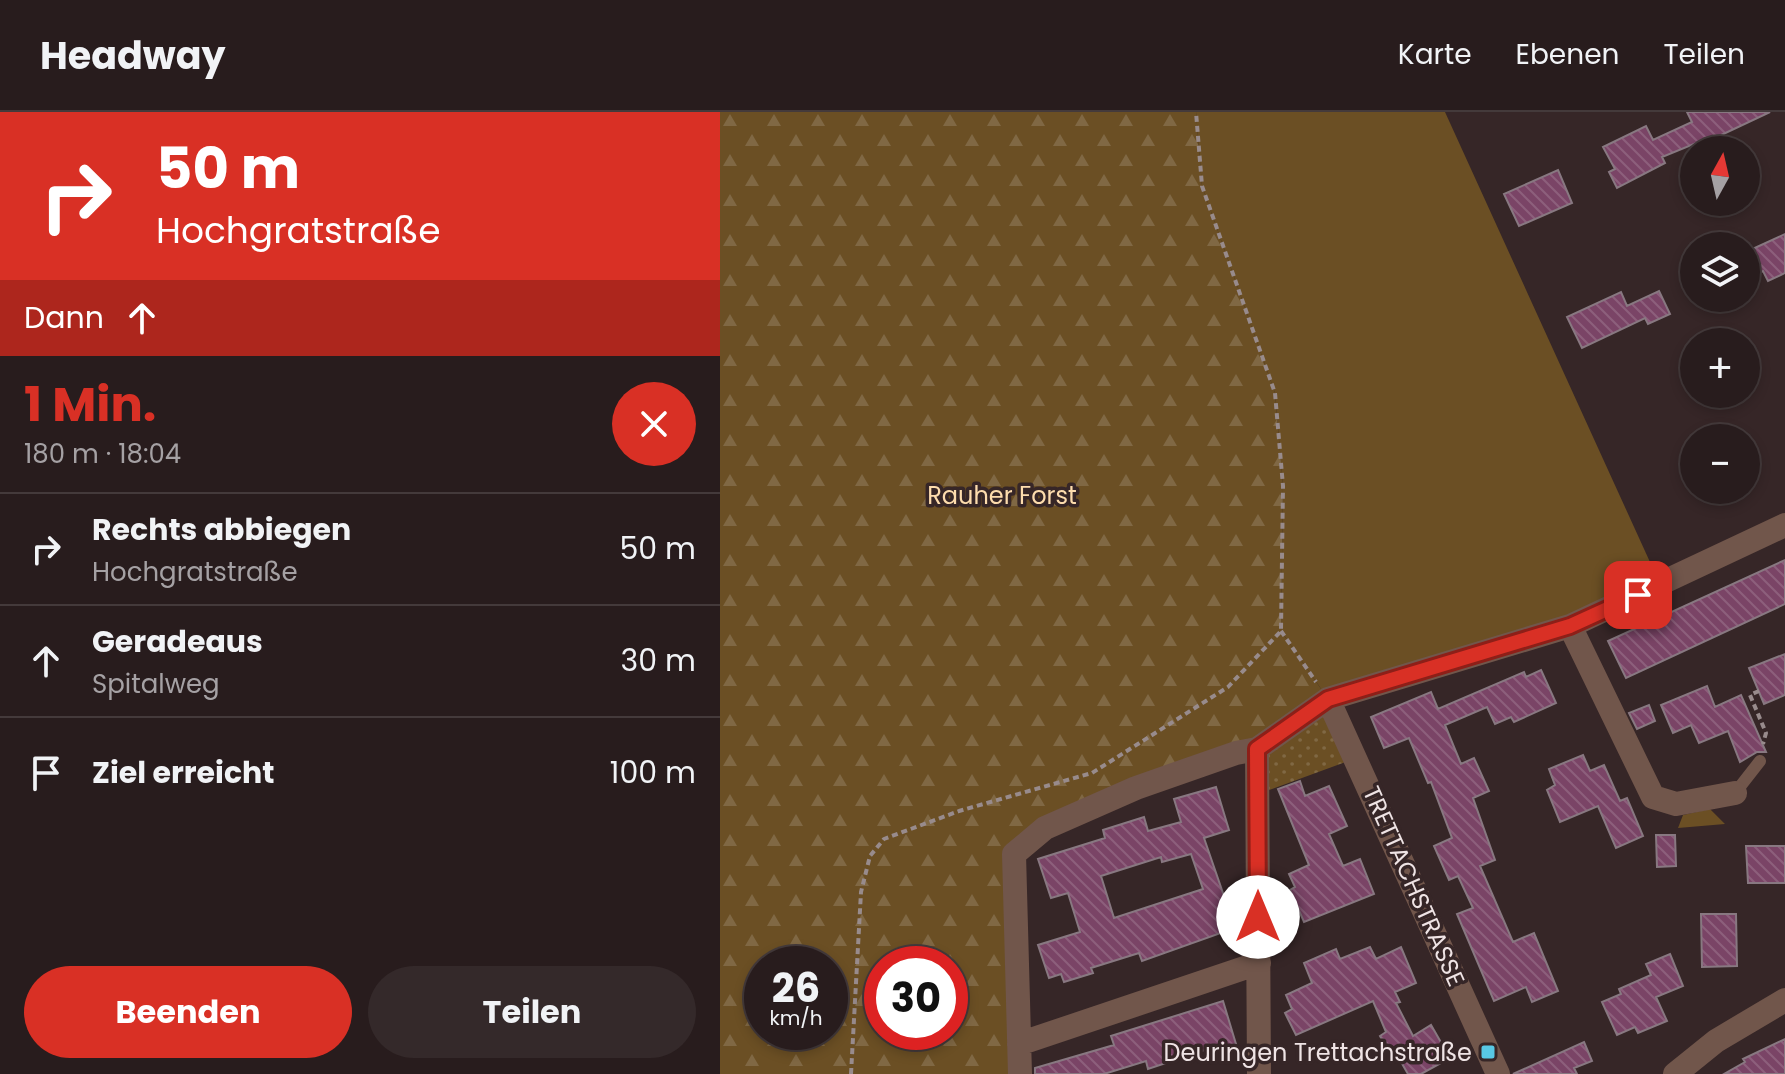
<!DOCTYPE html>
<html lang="de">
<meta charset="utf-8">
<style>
:root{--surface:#281c1d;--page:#34292a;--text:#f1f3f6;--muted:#a5a1a4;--line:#443a3b;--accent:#d93025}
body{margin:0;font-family:Poppins,sans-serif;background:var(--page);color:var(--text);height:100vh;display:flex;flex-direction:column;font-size:30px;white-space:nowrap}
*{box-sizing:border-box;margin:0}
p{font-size:26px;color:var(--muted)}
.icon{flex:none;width:44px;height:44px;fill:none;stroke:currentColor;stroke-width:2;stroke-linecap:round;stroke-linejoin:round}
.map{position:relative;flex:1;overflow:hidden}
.details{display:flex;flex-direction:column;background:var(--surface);width:720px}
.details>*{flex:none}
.hud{background:#d93025;color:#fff;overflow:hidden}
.needle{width:52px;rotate:8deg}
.buttons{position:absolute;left:960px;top:24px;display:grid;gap:16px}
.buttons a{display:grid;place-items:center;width:80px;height:80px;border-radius:50%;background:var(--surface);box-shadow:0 4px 12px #0003,0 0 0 2px var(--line);font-size:40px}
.speed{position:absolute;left:24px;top:834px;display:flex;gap:16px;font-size:40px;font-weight:700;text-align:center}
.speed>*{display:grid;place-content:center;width:104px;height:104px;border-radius:50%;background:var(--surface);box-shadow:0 4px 12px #0003,0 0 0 2px var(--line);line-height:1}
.speed small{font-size:20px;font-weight:400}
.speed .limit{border:12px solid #d22;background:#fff;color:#111}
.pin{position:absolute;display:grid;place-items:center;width:68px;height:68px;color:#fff;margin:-34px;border-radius:16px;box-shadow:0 4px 12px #0006}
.me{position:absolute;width:88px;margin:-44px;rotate:0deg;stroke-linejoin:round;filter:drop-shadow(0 0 6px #0008)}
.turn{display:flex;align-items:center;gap:28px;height:168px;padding:0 24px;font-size:36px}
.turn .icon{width:104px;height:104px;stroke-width:2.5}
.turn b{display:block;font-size:56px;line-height:68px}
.then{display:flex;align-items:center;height:76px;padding:0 24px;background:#0003;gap:16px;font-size:30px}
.round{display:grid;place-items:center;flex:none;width:84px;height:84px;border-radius:42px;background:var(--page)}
.summary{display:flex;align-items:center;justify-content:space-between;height:136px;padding:0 24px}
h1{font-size:48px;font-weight:700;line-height:60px;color:var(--accent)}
.action{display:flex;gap:16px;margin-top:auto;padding:16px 24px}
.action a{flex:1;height:92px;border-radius:48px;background:var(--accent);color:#fff;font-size:32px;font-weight:700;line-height:92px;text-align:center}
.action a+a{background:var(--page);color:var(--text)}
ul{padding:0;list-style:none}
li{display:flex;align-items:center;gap:24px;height:112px;padding:0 24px;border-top:2px solid var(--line)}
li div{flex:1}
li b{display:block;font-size:30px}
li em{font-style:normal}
header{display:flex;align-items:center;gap:48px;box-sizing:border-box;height:112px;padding:0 40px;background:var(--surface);border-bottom:2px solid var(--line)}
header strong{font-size:38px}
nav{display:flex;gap:44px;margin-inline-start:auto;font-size:28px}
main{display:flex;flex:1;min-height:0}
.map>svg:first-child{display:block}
</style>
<header>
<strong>Headway</strong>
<nav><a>Karte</a><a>Ebenen</a><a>Teilen</a></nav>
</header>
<main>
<section class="details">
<div class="hud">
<div class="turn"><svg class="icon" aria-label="right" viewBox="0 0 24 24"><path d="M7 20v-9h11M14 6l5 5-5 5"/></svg><div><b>50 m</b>Hochgratstraße</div></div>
<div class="then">Dann<svg class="icon" aria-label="ahead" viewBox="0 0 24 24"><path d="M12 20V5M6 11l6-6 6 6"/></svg></div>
</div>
<div class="summary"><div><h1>1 Min.</h1><p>180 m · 18:04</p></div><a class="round" style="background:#d93025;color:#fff"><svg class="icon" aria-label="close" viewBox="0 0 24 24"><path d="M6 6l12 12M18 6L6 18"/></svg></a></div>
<ul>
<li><svg class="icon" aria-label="right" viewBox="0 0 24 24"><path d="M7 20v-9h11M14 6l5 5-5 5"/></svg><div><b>Rechts abbiegen</b><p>Hochgratstraße</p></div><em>50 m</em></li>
<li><svg class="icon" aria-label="ahead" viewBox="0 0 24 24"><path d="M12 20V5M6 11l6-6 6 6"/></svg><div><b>Geradeaus</b><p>Spitalweg</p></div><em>30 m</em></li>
<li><svg class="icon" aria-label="arrive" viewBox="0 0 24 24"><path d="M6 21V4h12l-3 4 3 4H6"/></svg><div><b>Ziel erreicht</b></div><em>100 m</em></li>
</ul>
<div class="action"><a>Beenden</a><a>Teilen</a></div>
</section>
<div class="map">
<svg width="1065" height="962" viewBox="0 0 1065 962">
<defs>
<pattern id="forest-firs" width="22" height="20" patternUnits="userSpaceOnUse" patternTransform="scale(2)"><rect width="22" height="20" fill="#6b4f24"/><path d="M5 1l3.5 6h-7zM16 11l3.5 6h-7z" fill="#806844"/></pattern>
<pattern id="park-dots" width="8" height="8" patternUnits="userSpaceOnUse" patternTransform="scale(2)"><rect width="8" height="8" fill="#6b4f24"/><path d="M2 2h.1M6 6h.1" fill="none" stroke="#806844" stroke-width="1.8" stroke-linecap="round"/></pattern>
<pattern id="building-back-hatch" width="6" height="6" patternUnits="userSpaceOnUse" patternTransform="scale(2)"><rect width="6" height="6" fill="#7a4466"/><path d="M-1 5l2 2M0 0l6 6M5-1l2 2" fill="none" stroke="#8d5f7c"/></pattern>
</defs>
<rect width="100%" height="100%" fill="#362627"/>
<!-- green -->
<path fill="#6b4f24" d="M476,0h249l215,472 -332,115 -47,-68 2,-145 -8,-93 -73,-207z
M990,697l15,15 -47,4 5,-13z"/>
<!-- forest -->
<path fill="url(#forest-firs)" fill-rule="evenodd" d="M0,0h476l6,74 73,207 8,93 -2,145 47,68 -92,54 -222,101 -6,220h-288zM42,852h68v68h-68zM162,852h68v68h-68z"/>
<!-- park -->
<path fill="url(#park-dots)" d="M606,596l25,52 -87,32 -1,-39z"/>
<!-- building -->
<path fill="url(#building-back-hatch)" stroke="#887881" stroke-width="2" fill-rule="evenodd" d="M967,0h83l-68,32 -1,-3 -39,16 3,6 -48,25 -8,-16 6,-3 -12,-22 43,-21 7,14 39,-18z
M838,58l14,33 -53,23 -15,-32z
M1065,122v39l-17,8 -5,-10 -17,8v-27z
M939,179l11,23 -22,10 -3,-6 -63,30 -15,-31 54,-25 6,14z
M1065,448v44l-159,74 -18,-37z
M1065,542v41l-21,9 -15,-36z
M821,558l15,33 -42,19 -3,-5 -16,7 -8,-17 -42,18 16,39 13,-6 15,33 -16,7 22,62 -15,6 33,76 21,-9 24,58 -26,11 -6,-15 -32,14 -37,-87 16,-6 -15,-32 -9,4 -15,-34 18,-8 -21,-56 -3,1 -19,-45 -25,10 -13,-31 60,-25 7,17 86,-37 2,5z
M987,574l8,21 26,-12 25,57h-9l-17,10 -12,-31 -29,12 -8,-18 -18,8 -12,-28z
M929,593l6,16 -18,8 -8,-16z
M863,643l7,16 14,-6 16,36 7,-3 16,38 -27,12 -18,-42 -38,16 -13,-32 8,-5 -6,-16z
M580,669l5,15 24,-10 18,40 -18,8 14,32 17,-7 14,35 -70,28 -14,-32 5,-3 -6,-13 20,-9 -31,-76z
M496,675l13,43 -25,8 31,90 -93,33 -3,-8 -48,15 2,5 -29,9 -3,-8 -12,4 -11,-33 42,-13 -12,-39 -17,5 -13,-39 67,-21 -2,-8 41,-13 4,14 33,-9 -7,-23zM471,742l12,35 -89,29 -13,-42 60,-19 1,5z
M936,723h19l1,31 -19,1z
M1026,734h39v37h-37z
M981,802h35l1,52 -35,1z
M650,835l6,12 25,-12 15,36 -21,9 5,10 -4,1 17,33 18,-11 19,33 -29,16h-13l-11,-19 -4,3 -13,-22 6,-4 -13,-31 -77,34 -11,-22 7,-4 -6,-14 26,-12 -8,-20 32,-14 4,10z
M950,842l13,32 -27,11 11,24 -29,12 -3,-6 -18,8 -15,-33 19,-8 -2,-5 32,-14 -5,-11z
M503,889l13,43 -21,7 -1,-4 -66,22 -2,-8 -42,13h-69v-6l79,-23 -3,-9z
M1065,927v35h-61l21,-12 -2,-3z
M864,930l8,19 -18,7 3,6h-64z"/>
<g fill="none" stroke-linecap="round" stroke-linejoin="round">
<!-- path -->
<path stroke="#988b8c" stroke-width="4" stroke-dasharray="6 4" stroke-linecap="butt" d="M561,519l35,51
M1039,579l-9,4 16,38 -3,11
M131,962l10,-182 9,-36 14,-17 75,-28 133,-38 136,-86 53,-56 2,-145 -8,-93 -73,-207 -6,-74"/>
<!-- lane -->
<path stroke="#71564b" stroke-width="12" d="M1015,681l25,-32"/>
<!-- street -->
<path stroke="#71564b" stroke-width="24" d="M850,514l83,171 23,7 59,-11
M608,587l170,375
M299,932l240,-81
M300,962l-6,-220 31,-26 91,-40 100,-35 21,-4
M539,962l-2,-325 71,-50 242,-73 215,-101
M955,962l41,-33 69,-41"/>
</g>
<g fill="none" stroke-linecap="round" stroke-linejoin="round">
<!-- route casing -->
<g stroke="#8d1f18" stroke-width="20">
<path id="route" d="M538,805l-1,-168 71,-50 242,-73 68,-31"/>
</g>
<!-- route -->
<use href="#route" stroke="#d93025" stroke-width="14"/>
</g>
<!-- markers -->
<rect fill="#58c8e4" stroke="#362627" stroke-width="3" x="760" y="932" width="16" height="16" rx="4"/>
<g text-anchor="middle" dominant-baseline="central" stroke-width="7" stroke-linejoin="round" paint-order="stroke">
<!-- park labels -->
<g font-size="24" fill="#fddcad" stroke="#362627">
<text x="282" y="383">Rauher Forst</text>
</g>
<!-- street labels -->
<g font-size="24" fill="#efe4e5" stroke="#362627">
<text transform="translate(694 774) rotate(66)">TRETTACHSTRASSE</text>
</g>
<!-- poi labels -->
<g font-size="24" fill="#efe4e5" stroke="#362627" text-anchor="end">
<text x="752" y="940">Deuringen Trettachstraße</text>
</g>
</g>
</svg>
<div class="buttons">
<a><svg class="needle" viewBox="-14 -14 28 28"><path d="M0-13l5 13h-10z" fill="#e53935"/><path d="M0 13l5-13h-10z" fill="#a5a1a4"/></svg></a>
<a><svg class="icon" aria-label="layers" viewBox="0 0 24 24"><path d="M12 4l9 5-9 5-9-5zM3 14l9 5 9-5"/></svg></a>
<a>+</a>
<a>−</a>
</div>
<div class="speed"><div>26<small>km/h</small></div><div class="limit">30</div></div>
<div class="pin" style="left:918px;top:483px;background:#d93025"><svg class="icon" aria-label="arrive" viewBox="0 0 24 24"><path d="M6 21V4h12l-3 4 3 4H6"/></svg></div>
<svg class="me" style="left:538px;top:805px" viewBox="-20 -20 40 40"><circle r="19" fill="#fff"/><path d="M0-13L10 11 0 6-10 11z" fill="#d93025"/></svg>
</div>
</main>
